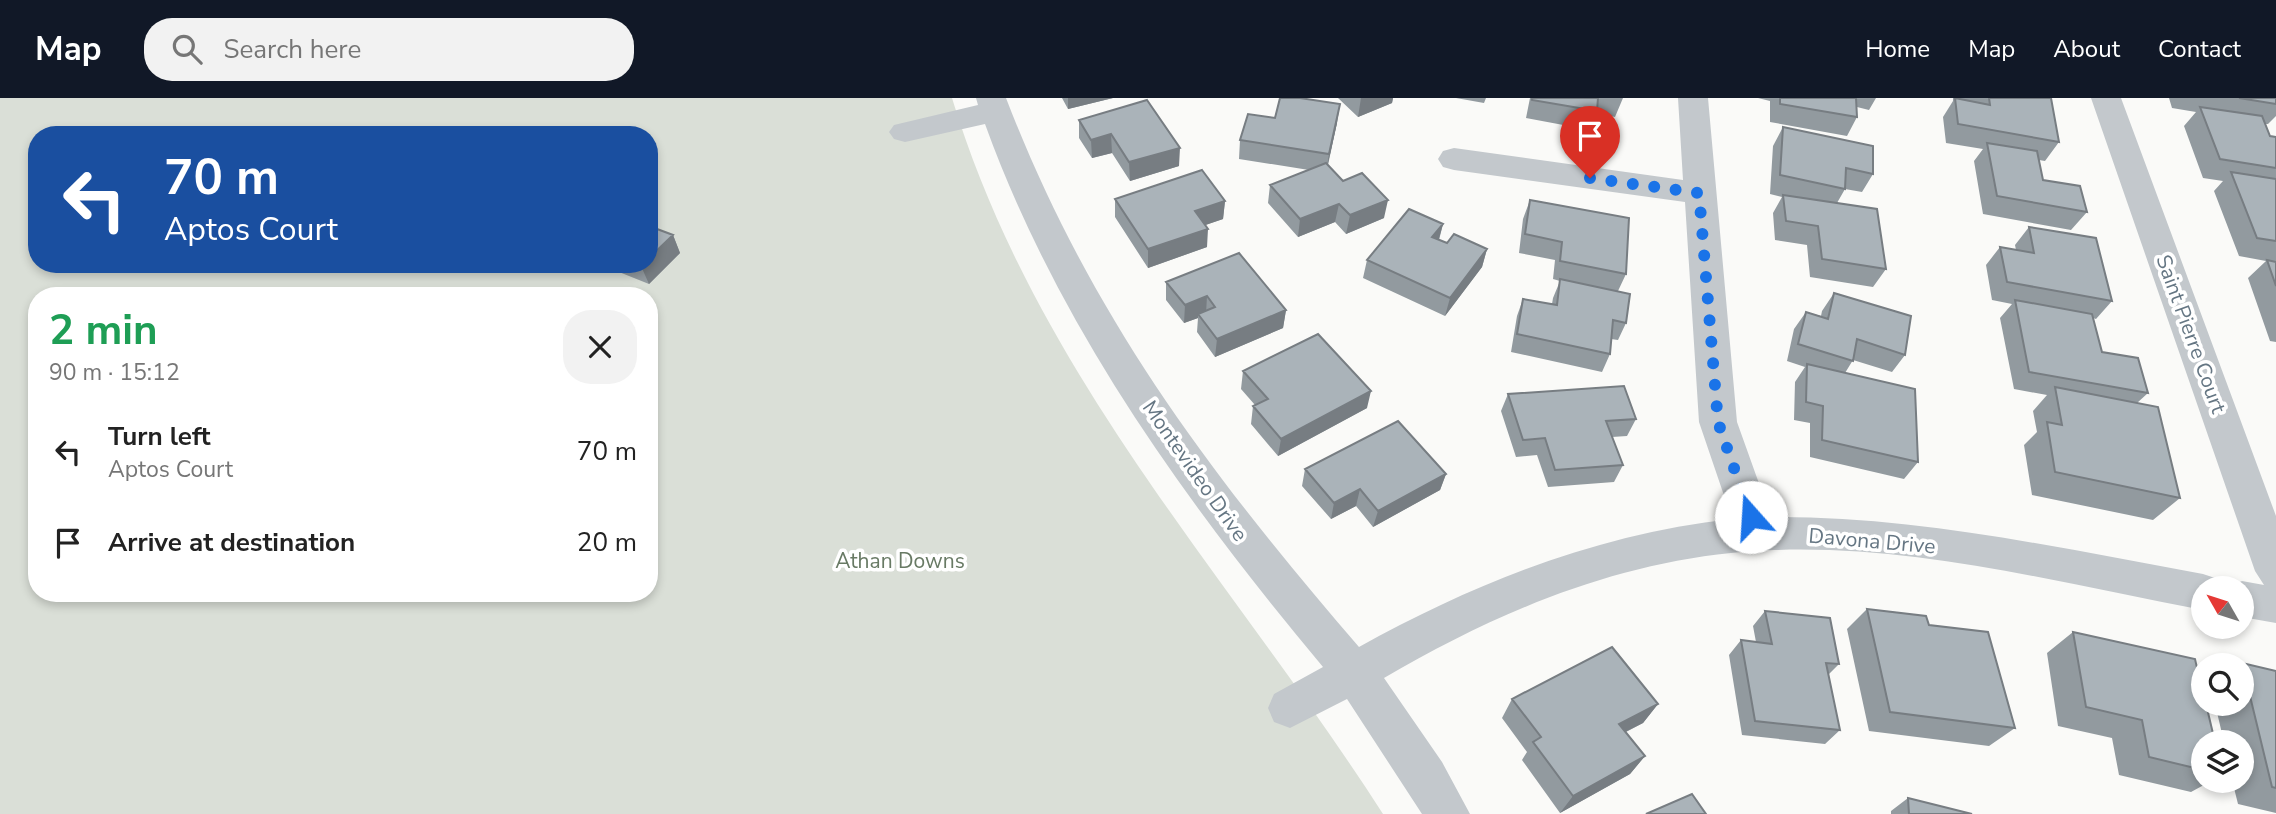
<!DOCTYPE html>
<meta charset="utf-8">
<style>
:root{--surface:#fff;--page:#f2f2f2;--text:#222;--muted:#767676;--accent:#111827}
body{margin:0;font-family:"Nunito Sans",sans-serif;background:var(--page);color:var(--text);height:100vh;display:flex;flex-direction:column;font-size:26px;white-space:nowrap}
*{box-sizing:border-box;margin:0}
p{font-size:23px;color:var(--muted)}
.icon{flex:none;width:38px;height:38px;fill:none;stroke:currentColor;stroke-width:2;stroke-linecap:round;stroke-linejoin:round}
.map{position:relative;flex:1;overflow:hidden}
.panel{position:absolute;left:28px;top:189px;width:630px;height:315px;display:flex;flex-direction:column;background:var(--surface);border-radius:28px;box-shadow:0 4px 10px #0003}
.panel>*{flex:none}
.hud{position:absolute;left:28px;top:28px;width:630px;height:147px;border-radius:28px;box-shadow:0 4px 10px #0003;background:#1a4fa0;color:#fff;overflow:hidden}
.needle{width:46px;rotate:309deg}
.fabs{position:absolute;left:2191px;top:478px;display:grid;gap:14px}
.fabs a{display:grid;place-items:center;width:63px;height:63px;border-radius:50%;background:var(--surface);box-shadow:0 4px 10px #0003;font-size:35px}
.pin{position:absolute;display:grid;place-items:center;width:60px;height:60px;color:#fff;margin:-72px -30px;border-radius:50% 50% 50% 0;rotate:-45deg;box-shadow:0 0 7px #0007}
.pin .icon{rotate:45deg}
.me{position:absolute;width:77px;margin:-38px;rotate:341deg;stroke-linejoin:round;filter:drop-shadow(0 0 5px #0008)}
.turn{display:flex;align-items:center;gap:24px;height:147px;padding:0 21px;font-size:32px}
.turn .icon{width:91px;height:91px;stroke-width:2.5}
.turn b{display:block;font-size:49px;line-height:60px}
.round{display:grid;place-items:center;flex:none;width:74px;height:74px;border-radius:28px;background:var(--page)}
.head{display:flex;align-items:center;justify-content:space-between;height:119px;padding:0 21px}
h1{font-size:42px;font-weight:700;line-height:52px;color:#1e9e55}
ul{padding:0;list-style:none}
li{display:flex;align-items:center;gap:21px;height:91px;padding:0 21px}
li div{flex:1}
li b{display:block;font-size:26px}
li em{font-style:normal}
header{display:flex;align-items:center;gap:42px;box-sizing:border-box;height:98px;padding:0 35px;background:var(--accent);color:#fff}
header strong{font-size:33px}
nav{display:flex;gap:38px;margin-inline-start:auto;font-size:24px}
.search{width:490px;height:63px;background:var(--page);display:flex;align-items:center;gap:18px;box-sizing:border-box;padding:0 24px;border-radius:28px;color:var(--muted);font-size:26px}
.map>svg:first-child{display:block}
</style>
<header>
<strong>Map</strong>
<div class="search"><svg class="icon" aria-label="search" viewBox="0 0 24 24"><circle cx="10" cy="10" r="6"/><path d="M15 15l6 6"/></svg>Search here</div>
<nav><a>Home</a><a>Map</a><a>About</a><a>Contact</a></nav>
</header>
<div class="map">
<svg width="2276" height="716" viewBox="0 0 2276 716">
<rect width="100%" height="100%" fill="#fafaf8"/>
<!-- green -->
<path fill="#dadfd7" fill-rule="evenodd" d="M0,0h952c85,279 278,478 431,716h-1383zM37,37h612v129h-612zM37,198h612v297h-612z"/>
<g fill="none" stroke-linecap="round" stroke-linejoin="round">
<!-- minor -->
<path fill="#c3c8cc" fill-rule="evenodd" d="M976,0h30c83,216 203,375 353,549 117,-65 239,-113 373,-128l-33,-97 -14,-220 -231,-32 -11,-3 -5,-8 5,-8 11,-3 229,32 -5,-82h30l29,324 34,95c146,-1 289,31 432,57l15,5 4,9h-19v22c-153,-29 -315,-73 -472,-57 -126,13 -239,62 -347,125l58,84 28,52h-48l-75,-115 -57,29 -16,-6 -6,-14 6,-14 49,-27c-137,-164 -265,-341 -338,-543l-80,18 -11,-3 -5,-7 5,-7 84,-20z
M2091,0h30l155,418v107l-34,-6v-29h-16l16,-7 22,4 -9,-14z"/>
</g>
<!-- wall -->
<path fill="#929a9f" d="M1062,0h51l-45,11z
M1338,0h55l-1,5 -34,14z
M1456,0h30l-2,5z
M1530,0h93l-8,19 -19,-4 -6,17 -64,-12z
M1758,0h118l-7,12 -12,-3v10l-10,19 -77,-14v-21z
M1953,0h98l8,44 -14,19 -6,-1 4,20 44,32 -16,18 -88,-16 -9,-53 9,-12 -37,-6 -3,-26 10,-16z
M2169,0h107v18l-8,8h-3l5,12 6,1v205l-6,-1 -22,-63 18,-17 -27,-5 -25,-65 9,-10 -20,-3 -19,-52 12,-14 -24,-4z
M1275,20l62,5 -9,42 15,16 41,37 -38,16 -11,-12 -37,15 -30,-34 2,-18 39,-15 -70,-11 1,-19z
M1079,22l100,46 -49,15 -18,-28 -20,5 -13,-20z
M1783,29l90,47 -11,18 -17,-3 -8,14 49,66 -13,18 -63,-10 -3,-32 -32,-5 -2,-27 9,-16 -12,-3 3,-48z
M1115,101l110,2 -2,18 -18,6 2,22 -59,21 -33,-51z
M1530,102l96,74 -8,17 8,32 -8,17 -7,-1 -1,15 -8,18 -91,-20 6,-36 6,-17 29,5 1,-6 7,-17 -7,-2 2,-19 -36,-7 4,-34z
M1443,126l-4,16 8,3 40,6 -5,18 -37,49 -82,-38 4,-18z
M2029,129l83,74 -16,18 -3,-1 9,34 46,41 -11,10 43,95 -27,22 -121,-25 -8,-50 13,-13 -4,-21 14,-16 -33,-6 -14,-71 12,-14 -20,-4 -6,-35 14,-18 16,3 -1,-5z
M673,137l7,18 -31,31 -50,-20h50z
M1166,184l120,28 -3,18 -68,29 -18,-25 1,-14 -14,5 -18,-23z
M1834,195l71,62 -13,17 -39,-12 -8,13 73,89 -14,17 -94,-22v-34l-16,-3 1,-38 10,-15 -18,-6 7,-32 12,-17 15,4 1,-5z
M1243,273l124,37 -89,48 -27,-32 2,-18 2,-1 -14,-16z
M1508,296l128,25 -9,17 -15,1 11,28 -9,17 -66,5 -11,-32 -21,2 -15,-46z
M1305,371l141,5 -6,16 -67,37 -17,-21 -25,13 -29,-33z
M1867,511l148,119 -26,18 -120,-15 -22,-102z
M1765,513l74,53 -11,11 12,55 -15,14 -83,-9 -13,-80 12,-15 15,2 -3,-16z
M2073,534l130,110v38h10l-22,12 -72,-17 -7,-37 -54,-12 -11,-73z
M2242,565l34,8v142l-38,-9 -6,-24h10v-38h-18l-9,-38h27v-39h-3z
M1512,601l146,5 -15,19 -17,9 19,24 -15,18 -70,39 -38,-53 5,-8 -25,-34z
M1908,700l64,16h-81v-3z"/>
<!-- shaded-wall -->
<path fill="#777d82" d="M1068,0h45l-45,11z
M1361,0h32l-1,5 -34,14z
M1340,6l-3,19 -11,49 3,-18z
M1111,36l1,19 -20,5 -1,-18z
M1180,50l-1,18 -49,15 -1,-19z
M1388,102l-4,18 -38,16 4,-19z
M1225,103l-2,18 -29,10 1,-18z
M1339,106l-4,18 -37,15 2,-18z
M1443,126l-5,18 -6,-5z
M1208,131l-1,18 -59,21v-19z
M673,137l7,18 -31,31 -8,-18 2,-2h6v-6z
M1487,151l-5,18 -37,49 5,-18z
M1207,198l-1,18h-8v4l-14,5 1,-18z
M1286,212l-3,18 -68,29 2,-18z
M1371,293l-4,17 -89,48 3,-17z
M1446,376l-6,16 -67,37 5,-16z
M1360,391l-4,17 -25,13 3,-16z
M1658,606l-15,19 -38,19 14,-18z
M1645,658l-15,18 -70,39 13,-17z"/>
<!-- building -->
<path fill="#aab3b9" stroke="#777d82" stroke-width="2" d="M1280,0h20l40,6 -11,50 -89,-14 8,-26 27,4z
M1532,0h66l-1,13 -65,-11z
M1780,0h76l1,19 -77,-13z
M1955,0l35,7 -1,-7h62l8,44 -101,-18z
M2239,0h37v6z
M1147,2l33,48 -51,14 -18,-28 -20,6 -12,-20z
M2200,9l62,9 8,20 6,1v31l-56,-9z
M1783,29l90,19v28l-27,-6 -1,21 -65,-14z
M1987,45l50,8 6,29 37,6 7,26 -90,-16z
M1326,65l17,18 19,-8 26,27 -38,15 -11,-11 -39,15 -30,-34z
M1202,72l23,31 -30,10 13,18 -60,20 -33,-50z
M2231,74l45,7v62l-19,-3z
M1783,97l94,14 9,60 -64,-10 -4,-33 -32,-5z
M1530,102l99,18 -3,56 -66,-13 2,-19 -37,-8z
M1409,111l34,15 -11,13 15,6 7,-9 33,15 -37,49 -83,-38z
M649,128l24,9 -24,23z
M2029,129l67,11 16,63 -105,-19 -7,-35 34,6z
M1239,155l47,57 -69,29 -19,-25 17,-7 -8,-11 -22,9 -19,-23z
M2267,162l9,2v24z
M1560,181l70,15 -4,29 -13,-3 -3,34 -93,-20 6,-35 34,6z
M1834,195l77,23 -6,39 -48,-16 -4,22 -55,-17 8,-32 22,7z
M2015,202l77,14 10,38 36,6 10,35 -119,-21z
M1318,236l53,57 -90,48 -28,-33 15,-7 -25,-28z
M1807,266l108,25 3,73 -96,-22 1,-34 -17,-4z
M1624,288l12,33 -30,2 17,44 -68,5 -10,-32 -22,2 -15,-46z
M2055,289l103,20 22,91 -125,-26 -8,-50 15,3z
M1398,323l48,53 -68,37 -18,-22 -26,14 -29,-34z
M1867,511l59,7 3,9 59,7 27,96 -125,-16z
M1765,513l65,7 9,46 -13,-1 14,67 -85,-9 -14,-81 31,4z
M2073,534l122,27 8,35v10h3l9,38h-12v28l-54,-13 -7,-37 -56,-13z
M1612,549l46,57 -39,20 26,32 -72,40 -40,-54 8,-5 -29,-38z
M2242,565l34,8v117l-4,-1z
M1692,696l14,20h-60z
M1908,700l64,16h-63z"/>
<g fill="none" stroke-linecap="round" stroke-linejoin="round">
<!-- route -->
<path stroke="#1a73e8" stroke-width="12" stroke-dasharray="0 21.6" d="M1590,80l109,15 19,229 33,95"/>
</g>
<g text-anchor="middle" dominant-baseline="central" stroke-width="7" stroke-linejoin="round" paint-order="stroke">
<!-- street labels -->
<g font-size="21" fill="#657683" stroke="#fff">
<text transform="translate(2191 236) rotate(70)">Saint Pierre Court</text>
<text transform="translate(1195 373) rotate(55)">Montevideo Drive</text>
<text transform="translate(1872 443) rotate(5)">Davona Drive</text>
</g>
<!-- park labels -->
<g font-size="21" fill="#687a64" stroke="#fff">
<text x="900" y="463">Athan Downs</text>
</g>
</g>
</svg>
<div class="fabs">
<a><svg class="needle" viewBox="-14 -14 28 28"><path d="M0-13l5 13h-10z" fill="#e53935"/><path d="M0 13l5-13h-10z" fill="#767676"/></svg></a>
<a><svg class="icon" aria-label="search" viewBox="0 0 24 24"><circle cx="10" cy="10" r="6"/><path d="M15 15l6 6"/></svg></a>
<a><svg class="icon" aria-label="layers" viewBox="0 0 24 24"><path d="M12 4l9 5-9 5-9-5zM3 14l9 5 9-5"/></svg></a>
</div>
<div class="pin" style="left:1590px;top:80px;background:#d93025"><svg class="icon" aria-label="arrive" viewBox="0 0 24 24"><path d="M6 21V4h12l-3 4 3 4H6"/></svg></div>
<svg class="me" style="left:1751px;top:419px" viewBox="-20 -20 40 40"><circle r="19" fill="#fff"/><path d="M0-13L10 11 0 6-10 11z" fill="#1a73e8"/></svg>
<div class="hud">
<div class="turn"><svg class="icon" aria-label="left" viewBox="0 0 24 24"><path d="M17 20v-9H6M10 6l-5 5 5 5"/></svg><div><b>70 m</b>Aptos Court</div></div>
</div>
<section class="panel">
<div class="head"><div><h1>2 min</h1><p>90 m · 15:12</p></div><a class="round"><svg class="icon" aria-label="close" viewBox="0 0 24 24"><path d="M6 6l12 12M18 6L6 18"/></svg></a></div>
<ul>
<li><svg class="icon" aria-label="left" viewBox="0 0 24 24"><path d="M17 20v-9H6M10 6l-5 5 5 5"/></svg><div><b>Turn left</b><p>Aptos Court</p></div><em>70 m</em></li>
<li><svg class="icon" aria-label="arrive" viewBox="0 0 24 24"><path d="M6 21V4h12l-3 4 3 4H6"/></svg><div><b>Arrive at destination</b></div><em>20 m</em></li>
</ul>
</section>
</div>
